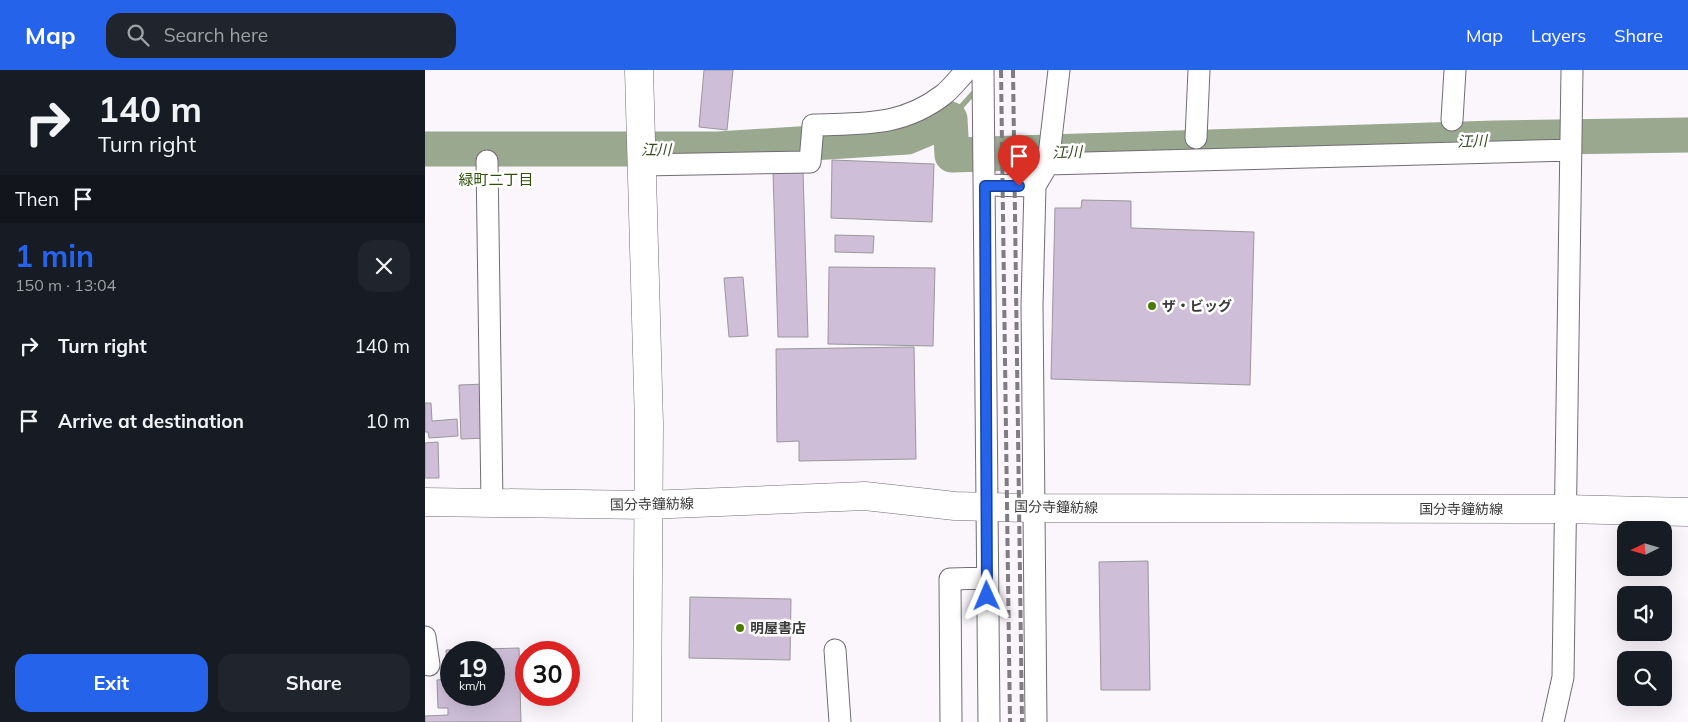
<!DOCTYPE html>
<meta charset="utf-8">
<style>
:root{--surface:#171b24;--page:#20242c;--text:#f1f3f6;--muted:#9ea1a6;--accent:#2563eb}
body{margin:0;font-family:Mulish,"Noto Sans JP",sans-serif;background:var(--page);color:var(--text);height:100vh;display:flex;flex-direction:column;font-size:19px;white-space:nowrap}
*{box-sizing:border-box;margin:0}
p{font-size:16px;color:var(--muted)}
.icon{flex:none;width:28px;height:28px;fill:none;stroke:currentColor;stroke-width:2;stroke-linecap:round;stroke-linejoin:round}
.map{position:relative;flex:1;overflow:hidden}
.sheet{display:flex;flex-direction:column;background:var(--surface);width:425px}
.sheet>*{flex:none}
.hud{background:#171b24;color:var(--text);overflow:hidden}
.needle{width:32px;rotate:265deg}
.tools{position:absolute;left:1192px;top:451px;display:grid;gap:10px}
.tools a{display:grid;place-items:center;width:55px;height:55px;border-radius:10px;background:var(--surface);box-shadow:0 5px 20px #0002;font-size:25px}
.speed{position:absolute;left:15px;top:571px;display:flex;gap:10px;font-size:25px;font-weight:700;text-align:center}
.speed>*{display:grid;place-content:center;width:65px;height:65px;border-radius:50%;background:var(--surface);box-shadow:0 5px 20px #0002;line-height:1}
.speed small{font-size:12px;font-weight:400}
.speed .limit{border:8px solid #d22;background:#fff;color:#111}
.pin{position:absolute;display:grid;place-items:center;width:42px;height:42px;color:#fff;margin:-51px -21px;border-radius:50% 50% 50% 0;rotate:-45deg;box-shadow:0 0 5px #0007}
.pin .icon{rotate:45deg}
.me{position:absolute;width:55px;margin:-28px;rotate:359deg;stroke-linejoin:round;filter:drop-shadow(0 0 4px #0008)}
.turn{display:flex;align-items:center;gap:18px;height:105px;padding:0 15px;font-size:22px}
.turn .icon{width:65px;height:65px;stroke-width:2.5}
.turn b{display:block;font-size:35px;line-height:42px}
.then{display:flex;align-items:center;height:48px;padding:0 15px;background:#0003;gap:10px;font-size:19px}
.round{display:grid;place-items:center;flex:none;width:52px;height:52px;border-radius:15px;background:var(--page)}
.headline{display:flex;align-items:center;justify-content:space-between;height:85px;padding:0 15px}
h1{font-size:30px;font-weight:700;line-height:38px;color:var(--accent)}
.action{display:flex;gap:10px;margin-top:auto;padding:10px 15px}
.action a{flex:1;height:58px;border-radius:15px;background:var(--accent);color:#fff;font-size:20px;font-weight:700;line-height:58px;text-align:center}
.action a+a{background:var(--page);color:var(--text)}
ul{padding:0;list-style:none}
li{display:flex;align-items:center;gap:15px;height:75px;padding:0 15px}
li div{flex:1}
li b{display:block;font-size:19px}
li em{font-style:normal}
header{display:flex;align-items:center;gap:30px;box-sizing:border-box;height:70px;padding:0 25px;background:var(--accent);color:#fff}
header strong{font-size:24px}
nav{display:flex;gap:28px;margin-inline-start:auto;font-size:18px}
.search{width:350px;height:45px;background:var(--page);display:flex;align-items:center;gap:12px;box-sizing:border-box;padding:0 18px;border-radius:15px;color:var(--muted);font-size:19px}
main{display:flex;flex:1;min-height:0}
.map>svg:first-child{display:block}
</style>
<header>
<strong>Map</strong>
<div class="search"><svg class="icon" aria-label="search" viewBox="0 0 24 24"><circle cx="10" cy="10" r="6"/><path d="M15 15l6 6"/></svg>Search here</div>
<nav><a>Map</a><a>Layers</a><a>Share</a></nav>
</header>
<main>
<section class="sheet">
<div class="hud">
<div class="turn"><svg class="icon" aria-label="right" viewBox="0 0 24 24"><path d="M7 20v-9h11M14 6l5 5-5 5"/></svg><div><b>140 m</b>Turn right</div></div>
<div class="then">Then<svg class="icon" aria-label="arrive" viewBox="0 0 24 24"><path d="M6 21V4h12l-3 4 3 4H6"/></svg></div>
</div>
<div class="headline"><div><h1>1 min</h1><p>150 m · 13:04</p></div><a class="round"><svg class="icon" aria-label="close" viewBox="0 0 24 24"><path d="M6 6l12 12M18 6L6 18"/></svg></a></div>
<ul>
<li><svg class="icon" aria-label="right" viewBox="0 0 24 24"><path d="M7 20v-9h11M14 6l5 5-5 5"/></svg><div><b>Turn right</b></div><em>140 m</em></li>
<li><svg class="icon" aria-label="arrive" viewBox="0 0 24 24"><path d="M6 21V4h12l-3 4 3 4H6"/></svg><div><b>Arrive at destination</b></div><em>10 m</em></li>
</ul>
<div class="action"><a>Exit</a><a>Share</a></div>
</section>
<div class="map">
<svg width="1263" height="652" viewBox="0 0 1263 652">
<rect width="100%" height="100%" fill="#faf6fc"/>
<g fill="none" stroke-linecap="round" stroke-linejoin="round">
<!-- stream -->
<path stroke="#99a88e" stroke-width="5.5" d="M525,49l27,-30"/>
<!-- river -->
<path stroke="#99a88e" stroke-width="35" d="M0,79h293l189,-12 43,-18 2,36 543,-17 193,-3"/>
</g>
<!-- building -->
<path fill="#cebed8" stroke="#9a979c" fill-rule="evenodd" d="M279,0h29l-6,60 -28,-3z
M407,90l102,4 -2,58 -101,-4z
M378,101l5,166h-30l-5,-165z
M657,130l49,1v27l123,4 -4,153 -199,-6 4,-171h26z
M410,165l39,1 -1,17 -38,-1z
M404,197l106,1 -2,78 -105,-2z
M318,207l5,59 -19,1 -5,-59z
M489,277l2,112 -117,2v-20l-22,1 -1,-93z
M61,314l2,54 -27,1 -2,-54z
M0,333h6l1,18 25,-2 1,17 -29,2 -1,-6h-3z
M13,372l1,36h-14v-35z
M723,491l2,129h-49l-2,-128z
M265,527l101,2 -1,61 -101,-2z
M94,578l2,74h-96v-6l23,-1v-7h-10l-1,-28 10,-1 -1,-29zM26,582h43v43h-43z"/>
<g fill="none" stroke-linecap="round" stroke-linejoin="round">
<!-- street casing -->
<g stroke="#716e73" stroke-width="23">
<path id="street" d="M558,0l6,652
M1027,50l3,-50
M771,68l3,-68
M62,91l5,342
M623,94l523,-14
M217,95l168,-3 3,-37c50,-2 88,2 130,-30 9,-7 16,-17 24,-25
M560,115l50,1
M0,567l4,28
M410,580l5,72
M526,652l-1,-143 37,-1
M611,652l-4,-417 3,-119 13,-22 11,-94
M1128,652l10,-45 9,-607"/>
</g>
<!-- secondary casing -->
<g stroke="#716e73" stroke-width="29">
<path id="secondary" d="M214,0l10,354 -2,298
M0,432l222,3 218,-9 90,10 77,2 533,1 123,3"/>
</g>
<!-- street -->
<use href="#street" stroke="#fff" stroke-width="21"/>
<!-- secondary -->
<use href="#secondary" stroke="#fff" stroke-width="28"/>
<!-- rail -->
<path stroke="#7f7d81" stroke-width="4" stroke-dasharray="8 4" stroke-linecap="butt" d="M576,0l9,652
M588,0l9,652"/>
</g>
<g fill="none" stroke-linecap="round" stroke-linejoin="round">
<!-- route casing -->
<g stroke="#184099" stroke-width="12">
<path id="route" d="M562,526l-2,-410h34"/>
</g>
<!-- route -->
<use href="#route" stroke="#2563eb" stroke-width="9"/>
</g>
<!-- markers -->
<g fill="#4a7a01" stroke="#fff" stroke-width="2">
<circle cx="727" cy="236" r="5"/>
<circle cx="315" cy="558" r="5"/>
</g>
<g text-anchor="middle" dominant-baseline="central" stroke-width="5" stroke-linejoin="round" paint-order="stroke">
<!-- poi labels -->
<g font-size="14" font-weight="bold" fill="#3a393b" stroke="#fff" text-anchor="start">
<text x="737" y="236">ザ・ビッグ</text>
<text x="325" y="558">明屋書店</text>
</g>
<!-- street labels -->
<g font-size="14" fill="#3a393b" stroke="#fff">
<text transform="translate(227 434) rotate(-1)">国分寺鐘紡線</text>
<text transform="translate(631 437) rotate(1)">国分寺鐘紡線</text>
<text x="1036" y="439">国分寺鐘紡線</text>
</g>
<!-- water labels -->
<g font-size="15" font-style="italic" fill="#33491f" stroke="#fff">
<text transform="translate(1047 71) rotate(-2)">江川</text>
<text x="231" y="79">江川</text>
<text transform="translate(642 82) rotate(-2)">江川</text>
</g>
<!-- neighbourhood labels -->
<g font-size="15" fill="#304f0a" stroke="#fff">
<text x="71" y="109">緑町二丁目</text>
</g>
</g>
</svg>
<div class="tools">
<a><svg class="needle" viewBox="-14 -14 28 28"><path d="M0-13l5 13h-10z" fill="#e53935"/><path d="M0 13l5-13h-10z" fill="#9ea1a6"/></svg></a>
<a><svg class="icon" aria-label="sound" viewBox="0 0 24 24"><path d="M4 9h4l5-4v14l-5-4H4zM17 9q2 3 0 6"/></svg></a>
<a><svg class="icon" aria-label="search" viewBox="0 0 24 24"><circle cx="10" cy="10" r="6"/><path d="M15 15l6 6"/></svg></a>
</div>
<div class="speed"><div>19<small>km/h</small></div><div class="limit">30</div></div>
<div class="pin" style="left:594px;top:116px;background:#d93025"><svg class="icon" aria-label="arrive" viewBox="0 0 24 24"><path d="M6 21V4h12l-3 4 3 4H6"/></svg></div>
<svg class="me" style="left:562px;top:526px" viewBox="-20 -20 40 40"><path d="M0-17L14 15 0 8-14 15z" fill="#2563eb" stroke="#fff" stroke-width="4"/></svg>
</div>
</main>
